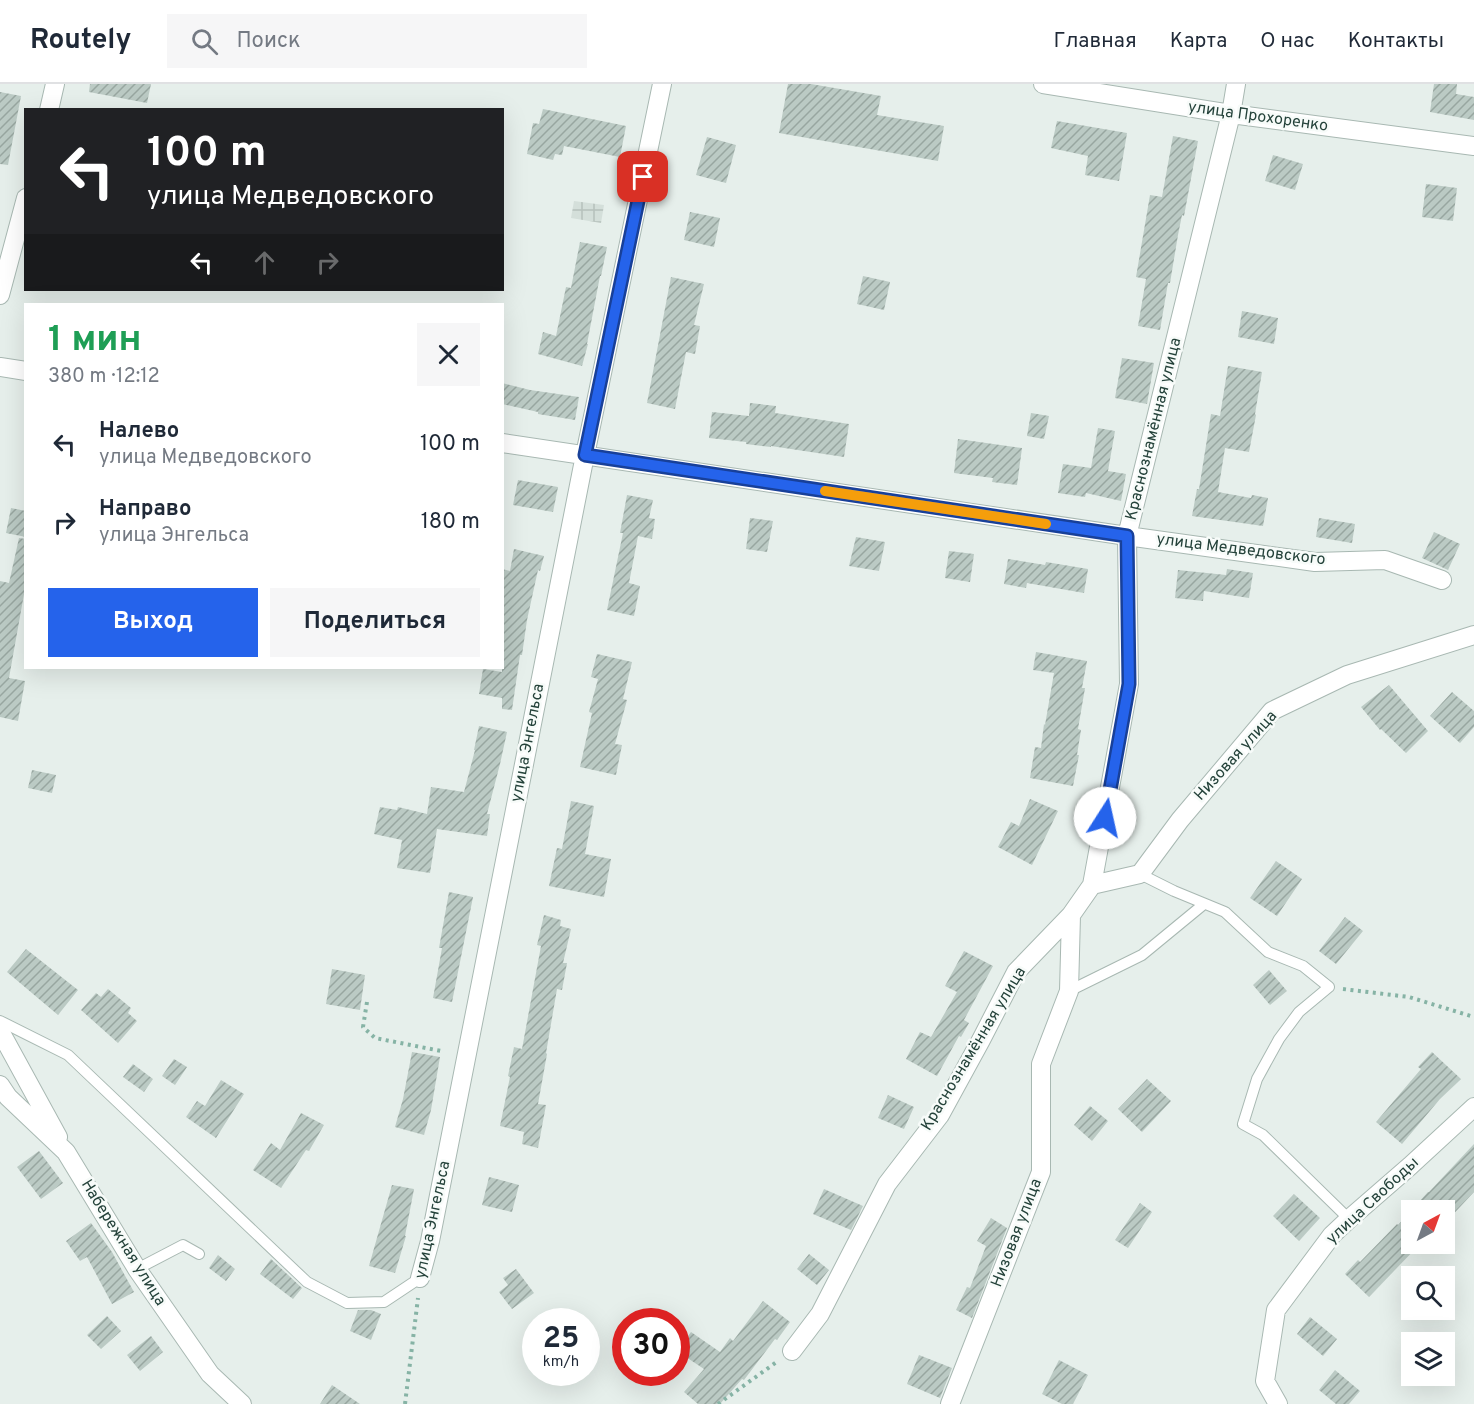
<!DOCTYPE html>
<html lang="ru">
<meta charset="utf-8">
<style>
:root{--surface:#fff;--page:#f6f6f7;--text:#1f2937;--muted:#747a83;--line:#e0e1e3;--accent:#2563eb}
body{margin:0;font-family:Overpass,sans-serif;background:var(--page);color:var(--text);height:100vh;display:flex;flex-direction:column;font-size:22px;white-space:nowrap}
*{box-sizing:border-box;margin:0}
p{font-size:20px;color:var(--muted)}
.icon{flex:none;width:33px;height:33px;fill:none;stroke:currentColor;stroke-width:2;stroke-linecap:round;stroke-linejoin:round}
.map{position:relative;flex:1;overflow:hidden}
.panel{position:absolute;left:24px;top:219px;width:480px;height:366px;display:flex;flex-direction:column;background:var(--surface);border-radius:0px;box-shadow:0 6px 24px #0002}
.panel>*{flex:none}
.hud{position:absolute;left:24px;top:24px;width:480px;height:183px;border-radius:0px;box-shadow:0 6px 24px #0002;background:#202124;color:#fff;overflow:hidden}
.needle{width:39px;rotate:41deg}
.fabs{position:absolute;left:1401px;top:1116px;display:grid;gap:12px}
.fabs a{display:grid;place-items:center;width:54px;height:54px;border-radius:0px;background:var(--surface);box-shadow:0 6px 24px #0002;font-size:30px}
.speed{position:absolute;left:522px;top:1224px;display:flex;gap:12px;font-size:30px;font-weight:700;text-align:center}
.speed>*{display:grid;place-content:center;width:78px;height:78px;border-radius:50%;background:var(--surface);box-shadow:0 6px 24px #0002;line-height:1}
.speed small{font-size:15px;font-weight:400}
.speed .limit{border:9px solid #d22;background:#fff;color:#111}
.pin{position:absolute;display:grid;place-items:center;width:51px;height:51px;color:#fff;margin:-26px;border-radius:12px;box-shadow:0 3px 9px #0006}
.me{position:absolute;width:66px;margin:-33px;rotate:10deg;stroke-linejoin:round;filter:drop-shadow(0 0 4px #0008)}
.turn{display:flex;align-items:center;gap:21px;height:126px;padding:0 24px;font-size:27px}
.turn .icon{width:78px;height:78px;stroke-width:2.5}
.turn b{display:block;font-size:42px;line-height:51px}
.lanes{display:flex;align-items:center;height:57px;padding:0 24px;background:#0003;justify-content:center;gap:30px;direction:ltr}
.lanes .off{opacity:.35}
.round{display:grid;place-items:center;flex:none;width:63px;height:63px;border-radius:0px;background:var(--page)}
.overview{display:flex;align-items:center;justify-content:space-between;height:102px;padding:0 24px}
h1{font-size:36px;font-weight:700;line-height:45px;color:#1e9e55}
.primary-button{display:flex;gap:12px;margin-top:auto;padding:12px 24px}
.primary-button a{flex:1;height:69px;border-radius:0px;background:var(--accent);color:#fff;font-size:24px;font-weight:700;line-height:69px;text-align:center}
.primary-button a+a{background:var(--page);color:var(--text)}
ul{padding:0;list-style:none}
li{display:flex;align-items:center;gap:18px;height:78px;padding:0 24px}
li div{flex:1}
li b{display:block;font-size:22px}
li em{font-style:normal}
header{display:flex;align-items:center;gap:36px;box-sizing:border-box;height:84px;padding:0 30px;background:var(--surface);border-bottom:2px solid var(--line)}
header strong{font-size:28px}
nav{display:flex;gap:33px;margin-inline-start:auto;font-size:21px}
.search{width:420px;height:54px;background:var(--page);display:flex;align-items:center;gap:15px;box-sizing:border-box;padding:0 21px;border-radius:0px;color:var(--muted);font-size:22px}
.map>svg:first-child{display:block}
</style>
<header>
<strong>Routely</strong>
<div class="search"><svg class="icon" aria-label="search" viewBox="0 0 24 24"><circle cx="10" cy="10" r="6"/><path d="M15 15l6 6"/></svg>Поиск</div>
<nav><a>Главная</a><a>Карта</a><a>О нас</a><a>Контакты</a></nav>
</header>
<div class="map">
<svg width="1474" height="1320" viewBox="0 0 1474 1320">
<defs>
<pattern id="industrial-grid" width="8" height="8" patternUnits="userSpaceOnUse" patternTransform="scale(1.5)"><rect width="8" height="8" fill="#d4dfda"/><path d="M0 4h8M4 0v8" fill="none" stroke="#b6c1bc"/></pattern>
<pattern id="building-hatch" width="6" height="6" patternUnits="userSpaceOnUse" patternTransform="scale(1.5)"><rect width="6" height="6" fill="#bbcac4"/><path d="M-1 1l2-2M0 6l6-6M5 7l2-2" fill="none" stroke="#98a6a0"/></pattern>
</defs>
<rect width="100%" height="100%" fill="#e6efeb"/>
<!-- industrial -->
<path fill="url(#industrial-grid)" d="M574,117l30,4 -3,18 -30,-5z"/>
<!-- building -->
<path fill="url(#building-hatch)" d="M90,0h61l-4,19 -58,-11z
M788,0h23l70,12 -4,19 67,11 -6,35 -159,-28z
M1434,0h23l-1,10 18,3v23l-44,-8z
M0,8l21,4 -13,69 -8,-1z
M543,25l83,17 -6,31 -56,-11 -2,9 -7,-1 -2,6 -26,-6 6,-31 6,1z
M1057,37l70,12 -8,48 -34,-6 3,-19 -37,-8z
M1173,52l25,5 -14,75 -2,-1 -4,20 -8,48h-2l-8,47 -22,-4 8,-47 -10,-2 14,-82 12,2z
M707,53l29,8 -10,38 -30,-8z
M1273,71l30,9 -8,26 -30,-9z
M1426,100l31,4 -4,33 -31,-4z
M690,128l30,6 -6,29 -30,-7z
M580,158l27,5 -6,29h-1l-13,68h1l-6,22 -44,-12 5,-22 13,4 10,-49 5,1z
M863,192l27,6 -6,28 -27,-6z
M671,193l33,7 -10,41 6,1 -5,28 -9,-2 -11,57 -28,-6z
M1242,227l36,7 -4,26 -36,-7z
M1122,274l32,5 -7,41 -32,-6z
M1228,282l34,6 -7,42 1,1 -7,37 -24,-4 -7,44 33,6 1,-3 16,3 -5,28 -71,-10 5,-27h2l12,-75 9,2z
M502,299l28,7 49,7 -4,23 -37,-6v-2l-36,-8z
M750,319l26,3 -1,7 74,11 -5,33 -73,-11v1l-25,-3v-2l-37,-4 3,-26 37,4z
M1031,329l18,3 -5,23 -17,-3z
M1098,344l17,3 -7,40 18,3 -5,27 -35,-8 -1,4 -27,-4 5,-29 28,4z
M958,355l64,9 -5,37 -25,-3 1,-4 -39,-5z
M518,396l40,7 -5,25 -40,-7z
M627,411l26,5 -4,18 6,1 -3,20 -14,-3 -9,47 11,3 -6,30 -27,-6 16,-77h-3z
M11,424l15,3v26l-20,-4z
M750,434l23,3 -6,31 -21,-3z
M1319,434l36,6 -3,19 -36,-6z
M1434,448l26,12 -12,26 -26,-12z
M856,453l29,5 -6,29 -30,-5z
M19,454l7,1v44l-17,95 16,3 -7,40 -18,-4v-136l9,2z
M514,465l30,7 -4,15 -2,-1 -11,50 -5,35h-2l-8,55 -10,-1v-11l-23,-4 4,-25 19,3v-103l8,2z
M949,467l25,3 -4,28 -25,-4z
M1008,475l37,6 1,-3 42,7 -4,24 -57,-10 -1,5 -22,-4z
M1227,485l26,4 -4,25 -45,-7 -1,10 -28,-3 3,-28 48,5z
M1036,568l51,9 -5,27h3l-7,41 3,1 -4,25h2l-6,31 -43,-8 5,-31 6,1 3,-24 1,1 9,-52 -21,-3z
M597,570l35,8 -9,37 4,1 -12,44 7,1 -6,30 -36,-8 12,-54 -3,-1 9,-33 -7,-2z
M1389,601l39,46 -22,22 -25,-24 -1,1 -19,-23z
M1452,608l22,19v16l-14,16 -30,-27z
M479,642l28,6 -7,32 -13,50h3l-3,22 -50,-7 -7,44 -33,-5 5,-28 -28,-6 6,-27 17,3 1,-3 29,7 4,-27 33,5 11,-42h-1z
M32,686l24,5 -4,18 -24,-5z
M1030,715l28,12 -26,54 -34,-18 13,-25 8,4z
M571,717l23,5 -9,48 26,5 -7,38 -55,-11 8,-38 5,1z
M1276,777l26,18 -25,37 -27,-18z
M449,808l24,5 -21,105 -19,-4 9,-50h-3z
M544,831l17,5 -1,6 11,3 -8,34h4l-5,27 -5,-1 -11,64 1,1 -9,50 8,1 -8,43 -16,-4 2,-12 -24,-6 10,-49 -2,-1 6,-29 8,2 19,-103 -4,-1z
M1345,833l18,14 -27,33 -17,-13z
M26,865l52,41 -20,25 -51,-43z
M964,867l29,15 -29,54 5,3 -8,14 -2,-1 -22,40 -31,-17 14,-27 11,5 26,-45 -12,-6z
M332,885l33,6 -5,35 -34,-6z
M1269,886l18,21 -17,14 -17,-20z
M108,905l23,19 -3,5 9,8 -19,22 -37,-33 15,-17 5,4z
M412,968l28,5 -9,53 -7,25 -29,-8 8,-28z
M1432,968l29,27 -21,20 -38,45 -26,-22 45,-53 -3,-2z
M174,975l13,8 -12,18 -13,-9z
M133,980l20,15 -9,13 -21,-15z
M1147,995l24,22 -29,31 -24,-23z
M221,996l23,14 -28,44 -30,-21 11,-16 8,5z
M888,1011l26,12 -10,22 -26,-11z
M1090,1022l18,15 -16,20 -18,-16z
M301,1029l23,12 -15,26 -3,-1 -25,38 -28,-18 18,-27 9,7z
M1474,1060v48l-30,32v-14h-32v34l7,1 -50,52 -24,-23 13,-14 2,2 37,-38 1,1 30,-33h1z
M39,1067l24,32 -22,16 -24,-32z
M489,1093l30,8 -7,27 -30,-7z
M392,1101l22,4 -9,47h1l-11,37 -26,-7z
M824,1105l39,17 -12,24 -38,-16z
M1294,1110l26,24 -21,23 -26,-25z
M1140,1119l12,9 -24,36 -13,-8z
M991,1134l16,10 -35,90 -16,-8 11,-23 3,1 16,-42 -9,-5z
M91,1139l21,29 22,40 -22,12 -25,-47 -7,4 -14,-20z
M809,1170l20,16 -12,15 -20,-16z
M218,1171l17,14 -9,12 -17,-13z
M271,1175l31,29 -9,11 -33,-25z
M516,1185l18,24 -22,16 -13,-17 9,-7 -5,-7z
M763,1217l27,21 -13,18 -2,-1 -31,41 -2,-1 -22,25h-22l-14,-12 20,-23 -27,-18 14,-19 29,20 10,-14 3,3z
M358,1226h13l10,4 -10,26 -21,-9z
M107,1232l14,15 -20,18 -14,-14z
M1310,1233l27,22 -14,17 -26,-22z
M151,1252l12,16 -23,19 -13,-16z
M919,1271l33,13 -12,30 -33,-14z
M1059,1276l29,15 -15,29h-11l-20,-10z
M1335,1286l25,21 -11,13h-13l-17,-14z
M332,1301l28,19h-40z"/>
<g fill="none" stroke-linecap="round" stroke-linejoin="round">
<!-- service casing -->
<g stroke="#a8b8b2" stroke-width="12">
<path id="service" d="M1140,790l34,17 51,21 43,40 35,14 26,21 -30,25 -20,27 -22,40 -14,45 20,11 86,84
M1069,907l73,-36 62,-51
M0,937l68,34 239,227 40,21 37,-1 36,-24
M137,1185l46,-24 16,9"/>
</g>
<!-- minor casing -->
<g stroke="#a8b8b2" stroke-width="20">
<path id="minor" d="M1043,0l188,30 243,32
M49,26l6,-26
M0,211l26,-97
M0,283l26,4
M502,359l625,93 188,26 70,-2 57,20
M1092,801l48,-11 40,-54 92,-109 75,-36 127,-40
M0,947l58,106
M0,1001l8,12 58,55 71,117 73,105 32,30
M420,1194l10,-37 155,-786 77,-371
M792,1267l28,-37 67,-130 53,-69 41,-75 35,-68 55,-57 21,-30 37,-201 -2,-148 104,-422 5,-30
M950,1320l91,-232v-108l28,-73 2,-76
M1278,1320l-13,-23 11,-71 56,-75 17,-16 61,-53 64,-59"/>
</g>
<!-- path -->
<path stroke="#86b3a5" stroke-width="4" stroke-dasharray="3 4.5" stroke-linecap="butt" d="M1343,905l66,8 65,20
M367,918l-4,25 12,11 66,13
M405,1320l13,-106
M718,1320l60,-43"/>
<!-- service -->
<use href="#service" stroke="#fff" stroke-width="10"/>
<!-- minor -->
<use href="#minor" stroke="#fff" stroke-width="18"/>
</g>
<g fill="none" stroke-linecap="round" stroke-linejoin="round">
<!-- route casing -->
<g stroke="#184099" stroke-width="15">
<path id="route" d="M643,93l-58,278 542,81 2,148 -24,134"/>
</g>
<!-- route -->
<use href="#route" stroke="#2563eb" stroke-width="10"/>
<!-- slow -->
<path stroke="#f59e0b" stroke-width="10" d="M825,407l221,33"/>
</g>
<g text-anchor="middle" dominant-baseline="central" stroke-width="5" stroke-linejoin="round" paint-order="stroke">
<!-- street labels -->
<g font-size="16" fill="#24423a" stroke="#f7fbf9">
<text transform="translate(1258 33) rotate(8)">улица Прохоренко</text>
<text transform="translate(1154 345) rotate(-76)">Краснознамённая улица</text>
<text transform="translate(1241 466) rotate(7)">улица Медведовского</text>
<text transform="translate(528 659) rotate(-79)">улица Энгельса</text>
<text transform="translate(1236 672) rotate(-48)">Низовая улица</text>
<text transform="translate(974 965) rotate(-59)">Краснознамённая улица</text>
<text transform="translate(1373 1117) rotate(-43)">улица Свободы</text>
<text transform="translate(433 1136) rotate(-78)">улица Энгельса</text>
<text transform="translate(1017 1149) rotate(-69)">Низовая улица</text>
<text transform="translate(123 1159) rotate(58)">Набережная улица</text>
</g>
</g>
</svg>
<div class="fabs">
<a><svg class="needle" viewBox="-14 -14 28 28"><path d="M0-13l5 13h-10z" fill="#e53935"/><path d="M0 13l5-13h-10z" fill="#747a83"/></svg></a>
<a><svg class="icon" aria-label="search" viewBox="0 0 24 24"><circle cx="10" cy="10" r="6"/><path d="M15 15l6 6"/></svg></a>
<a><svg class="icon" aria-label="layers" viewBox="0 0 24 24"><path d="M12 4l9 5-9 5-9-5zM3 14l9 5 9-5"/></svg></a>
</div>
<div class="speed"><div>25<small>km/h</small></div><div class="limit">30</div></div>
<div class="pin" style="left:643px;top:93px;background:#d93025"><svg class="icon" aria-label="arrive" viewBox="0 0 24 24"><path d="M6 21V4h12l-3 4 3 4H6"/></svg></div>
<svg class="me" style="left:1105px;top:734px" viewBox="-20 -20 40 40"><circle r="19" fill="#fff"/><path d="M0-13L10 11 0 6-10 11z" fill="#2563eb"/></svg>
<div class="hud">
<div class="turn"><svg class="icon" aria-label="left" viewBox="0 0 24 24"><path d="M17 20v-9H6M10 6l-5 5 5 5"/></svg><div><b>100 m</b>улица Медведовского</div></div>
<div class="lanes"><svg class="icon" aria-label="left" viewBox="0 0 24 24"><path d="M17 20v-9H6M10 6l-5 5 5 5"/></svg><svg class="icon off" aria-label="ahead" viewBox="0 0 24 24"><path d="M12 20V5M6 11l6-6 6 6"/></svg><svg class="icon off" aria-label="right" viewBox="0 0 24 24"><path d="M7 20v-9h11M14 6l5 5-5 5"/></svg></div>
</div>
<section class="panel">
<div class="overview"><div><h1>1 мин</h1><p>380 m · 12:12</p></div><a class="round"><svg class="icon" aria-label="close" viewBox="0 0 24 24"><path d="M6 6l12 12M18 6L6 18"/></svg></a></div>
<ul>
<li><svg class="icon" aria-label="left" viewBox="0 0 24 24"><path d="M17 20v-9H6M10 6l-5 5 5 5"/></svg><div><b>Налево</b><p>улица Медведовского</p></div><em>100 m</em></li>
<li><svg class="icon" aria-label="right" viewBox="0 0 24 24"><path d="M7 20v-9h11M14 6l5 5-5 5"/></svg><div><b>Направо</b><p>улица Энгельса</p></div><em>180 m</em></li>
</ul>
<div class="primary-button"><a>Выход</a><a>Поделиться</a></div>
</section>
</div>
